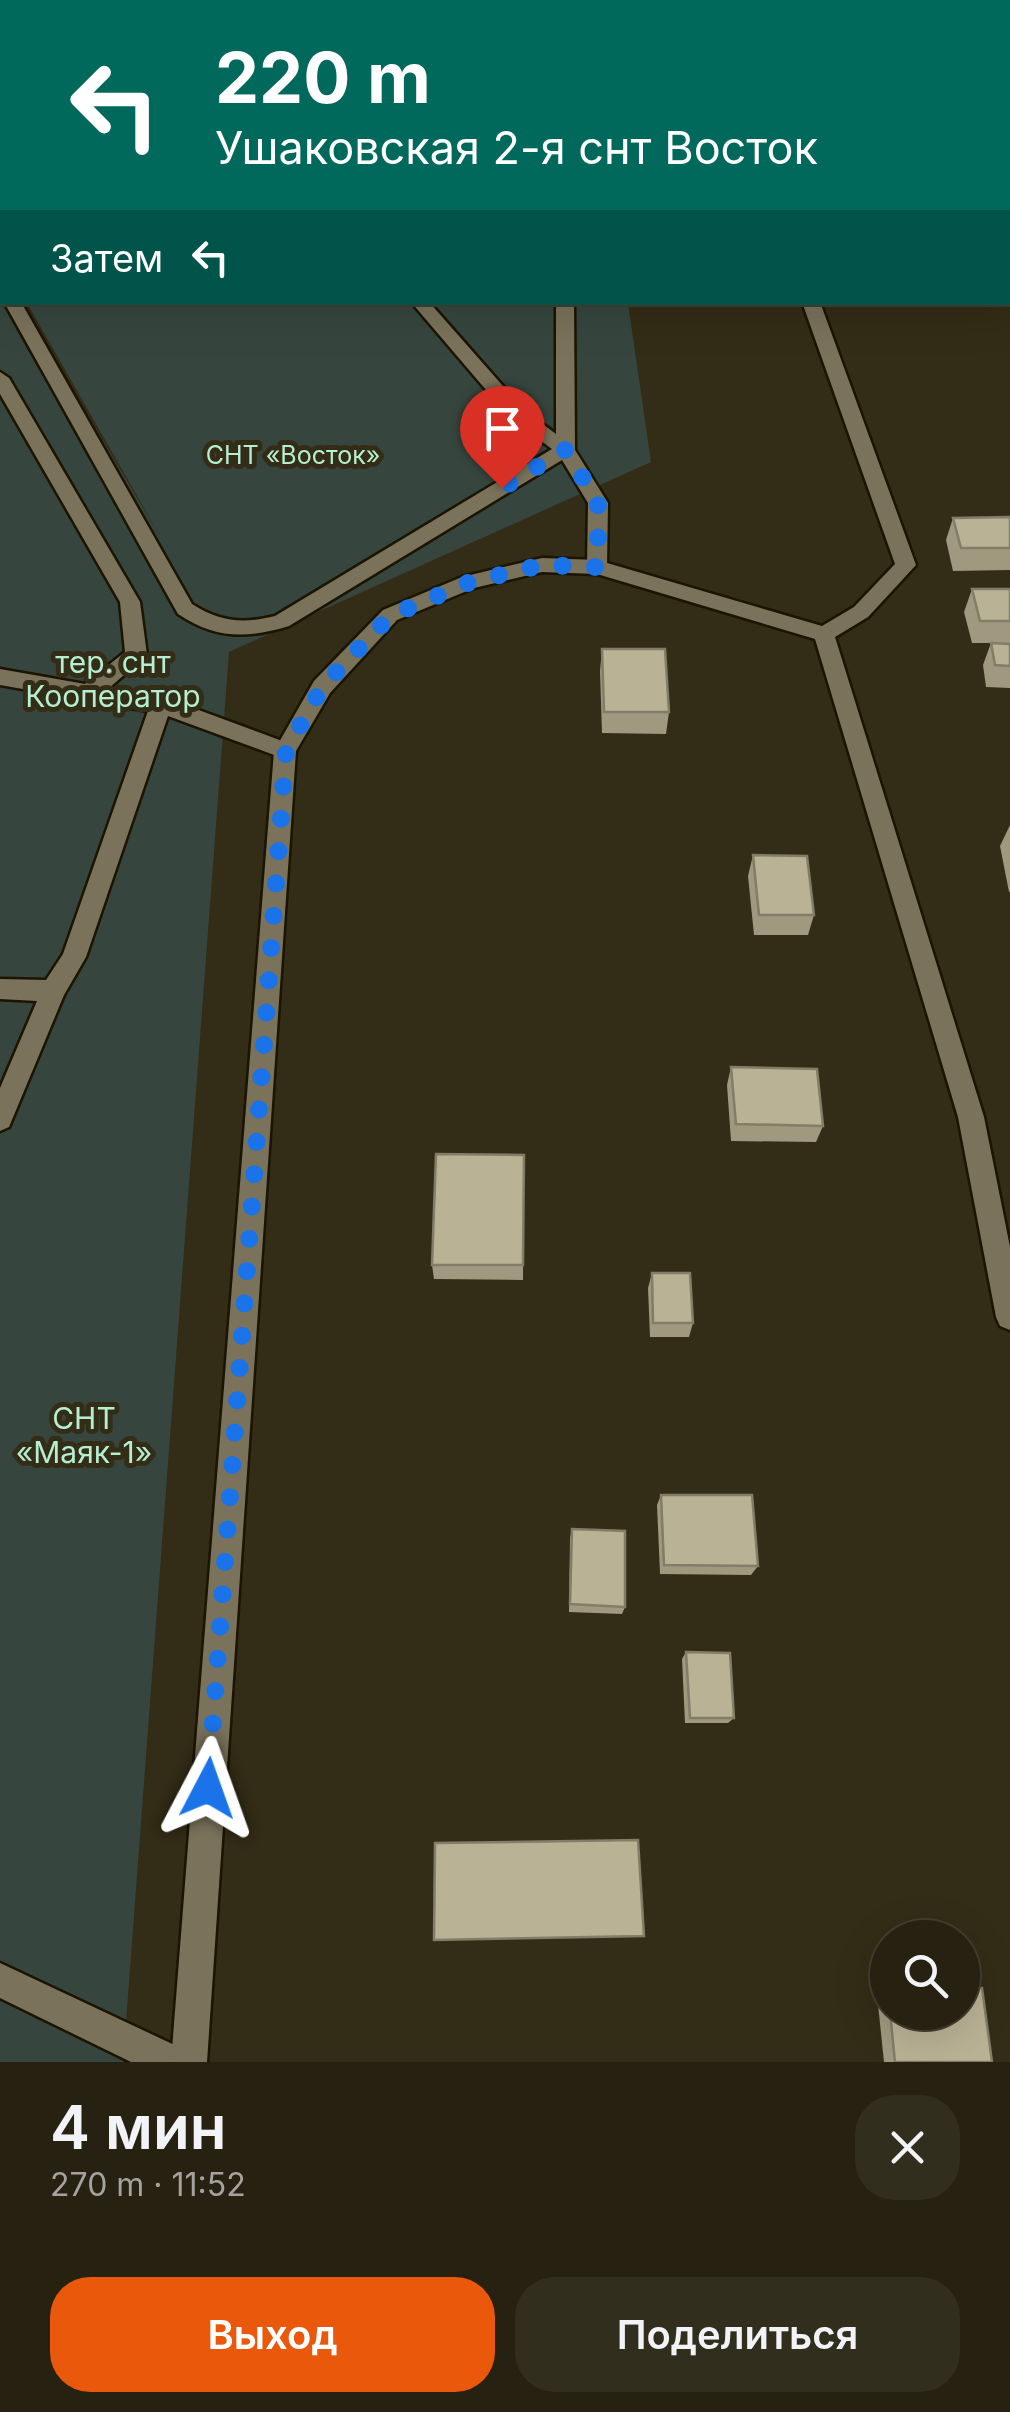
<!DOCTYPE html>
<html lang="ru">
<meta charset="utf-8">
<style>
:root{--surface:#262110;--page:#322e1e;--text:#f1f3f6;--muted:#a4a39f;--line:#423e30;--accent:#ea580c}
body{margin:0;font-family:Inter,sans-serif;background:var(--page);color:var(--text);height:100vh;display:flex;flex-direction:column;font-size:38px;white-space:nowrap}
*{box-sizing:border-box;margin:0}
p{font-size:32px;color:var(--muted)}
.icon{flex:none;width:55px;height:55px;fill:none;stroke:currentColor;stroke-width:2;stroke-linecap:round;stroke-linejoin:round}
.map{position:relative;height:2062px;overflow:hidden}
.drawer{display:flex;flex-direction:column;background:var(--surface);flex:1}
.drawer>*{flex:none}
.guide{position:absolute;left:0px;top:0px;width:1010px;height:305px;box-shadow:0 10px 40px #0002,0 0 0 2px var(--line);background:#00695c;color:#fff;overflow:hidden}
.fabs{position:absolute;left:870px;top:1920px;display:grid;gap:20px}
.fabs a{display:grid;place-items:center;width:110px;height:110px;border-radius:50%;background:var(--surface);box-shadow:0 10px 40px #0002,0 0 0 2px var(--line);font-size:50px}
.pin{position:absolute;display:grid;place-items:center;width:85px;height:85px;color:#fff;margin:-102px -42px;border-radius:50% 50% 50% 0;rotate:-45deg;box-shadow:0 0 10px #0007}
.pin .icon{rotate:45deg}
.me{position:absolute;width:110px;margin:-55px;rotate:4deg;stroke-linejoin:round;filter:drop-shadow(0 0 8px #0008)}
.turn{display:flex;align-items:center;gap:35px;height:210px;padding:0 50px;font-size:45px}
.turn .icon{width:130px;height:130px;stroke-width:2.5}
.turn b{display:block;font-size:70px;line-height:85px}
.then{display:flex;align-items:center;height:95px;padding:0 50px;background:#0003;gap:20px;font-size:38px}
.round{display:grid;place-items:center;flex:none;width:105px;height:105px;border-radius:40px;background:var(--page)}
.summary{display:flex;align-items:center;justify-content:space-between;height:170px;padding:0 50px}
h1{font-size:60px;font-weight:600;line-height:75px}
.button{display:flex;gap:20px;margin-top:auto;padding:20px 50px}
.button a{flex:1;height:115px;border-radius:40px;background:var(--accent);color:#fff;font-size:40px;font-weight:600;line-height:115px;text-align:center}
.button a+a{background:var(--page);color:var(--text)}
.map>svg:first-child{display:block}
</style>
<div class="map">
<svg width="1010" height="2062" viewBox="0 0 1010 2062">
<rect width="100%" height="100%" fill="#332c16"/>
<!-- green -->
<path fill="#36463e" d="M0,0h584v2h-582v258z
M0,266l2,36 19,1 140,235 -134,-235h601l23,159 -422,190 -106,1410h-123z"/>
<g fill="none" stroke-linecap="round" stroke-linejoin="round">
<!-- service casing -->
<g stroke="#1b1401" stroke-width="5">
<path id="service" d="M166,0h14l1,2h-14z
M497,0h16l1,2h-15z
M526,0h14v2h-14z
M0,277h2v14h-2z
M4,302h17l171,302c28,18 51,20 83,12l277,-167 -42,-31 -99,-116h18l95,108 32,24v-132h18l1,148 33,53 -1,64 -10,7 -10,-7 1,-64 -26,-43 -273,166c-42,13 -74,13 -111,-12z
M0,372l9,6 131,224 7,53 -38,33 60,11 124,46 3,6 -11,8 -117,-43 -82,241 -22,38 -55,132 -9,4v-43l37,-87 -37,-2v-20l46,1 17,-26 85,-243 -148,-26v-16l85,15 40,-32 -5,-50 -120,-208z
M0,1963l183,86 5,13h-57l-131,-64z"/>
</g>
<!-- minor casing -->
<g stroke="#1b1401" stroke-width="5">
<path id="minor" d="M780,0h14l1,2h-14z
M802,302h18l96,263 -48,52 -33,20 149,480 26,130v83l-10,-4 -4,-9 -38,-200 -143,-478 -218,-65 -55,-2 -68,16 -77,32 -67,73 -34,58 -89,1311h-36l103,-1311 40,-70 69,-71 79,-33 80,-19 55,2 225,66 32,-19 41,-43z"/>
</g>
<!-- service -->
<use href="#service" fill="#7a725a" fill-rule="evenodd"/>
<!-- minor -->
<use href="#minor" fill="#7a725a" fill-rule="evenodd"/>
</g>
<!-- wall -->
<path fill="#a09980" d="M1010,517v53l-57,1 -7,-31 7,-22z
M972,589h38v54h-18l18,1v44l-24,-1 -3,-22 8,-22h-19l-8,-31z
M602,649l67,63 -3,22 -64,-1 -2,-62z
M1010,825v67h-1l-9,-46z
M753,855l61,60 -6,20h-54l-6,-59z
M731,1067l92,59 -7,16 -85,-1 -4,-56z
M524,1155l-1,125 -89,-1 -2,-14z
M652,1273l41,50 -4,14h-39l-2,-49z
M661,1495l97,71 -7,9 -91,-1 -3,-69z
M572,1529l53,78 -3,7 -53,-2 1,-74z
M686,1652l48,66 -6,5h-43l-3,-64z
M876,1985h12v27h74v-26l20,2 10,74h-108z"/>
<!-- building -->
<path fill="#bab295" stroke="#827d68" stroke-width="2.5" d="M1010,517v31h-49l-8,-30z
M972,589h38v32h-30z
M991,643l19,1v22l-15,-1z
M602,649h63l4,63h-65z
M753,855l54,1 7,59h-55z
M731,1067l86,2 6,57 -87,-2z
M436,1154l88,1 -1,110h-91z
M652,1273h38l3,50h-40z
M661,1495h91l6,71 -94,-1z
M572,1529l53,2v76l-55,-3z
M686,1652l44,1 4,65h-44z
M638,1840l6,96 -210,4 1,-97z
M962,1988h20l10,74h-97l-5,-50h72z"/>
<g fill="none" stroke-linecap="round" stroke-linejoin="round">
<!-- route -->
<path stroke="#1a73e8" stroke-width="18" stroke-dasharray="0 32.4" d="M208,1788l78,-1037 36,-64 68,-71 80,-34 72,-17 56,2v-65l-33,-52 -63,38"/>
</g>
<g text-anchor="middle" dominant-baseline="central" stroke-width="10" stroke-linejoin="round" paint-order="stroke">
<!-- far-park labels -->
<g font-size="25" fill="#b6eed1" stroke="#332c16">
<text x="293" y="455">СНТ «Восток»</text>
</g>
<!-- park labels -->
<g font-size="30" fill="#b6eed1" stroke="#332c16">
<text x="113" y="662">тер. снт<tspan x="113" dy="34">Кооператор</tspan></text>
<text x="84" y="1418">СНТ<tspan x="84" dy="34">«Маяк-1»</tspan></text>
</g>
</g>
</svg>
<div class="fabs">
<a><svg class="icon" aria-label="search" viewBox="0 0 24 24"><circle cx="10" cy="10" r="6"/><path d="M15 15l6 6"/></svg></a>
</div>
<div class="pin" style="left:502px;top:488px;background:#d93025"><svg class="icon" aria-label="arrive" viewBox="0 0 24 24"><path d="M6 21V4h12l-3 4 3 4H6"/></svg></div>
<svg class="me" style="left:208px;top:1788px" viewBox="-20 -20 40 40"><path d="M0-17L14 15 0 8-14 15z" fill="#1a73e8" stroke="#fff" stroke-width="4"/></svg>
<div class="guide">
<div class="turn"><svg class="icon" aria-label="left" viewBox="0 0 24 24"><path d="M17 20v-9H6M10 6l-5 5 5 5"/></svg><div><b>220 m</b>Ушаковская 2-я снт Восток</div></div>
<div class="then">Затем<svg class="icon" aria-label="left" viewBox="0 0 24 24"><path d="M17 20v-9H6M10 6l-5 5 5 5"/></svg></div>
</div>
</div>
<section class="drawer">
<div class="summary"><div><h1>4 мин</h1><p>270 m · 11:52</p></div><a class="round"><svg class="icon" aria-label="close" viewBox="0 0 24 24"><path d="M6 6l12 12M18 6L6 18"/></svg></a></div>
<div class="button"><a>Выход</a><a>Поделиться</a></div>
</section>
